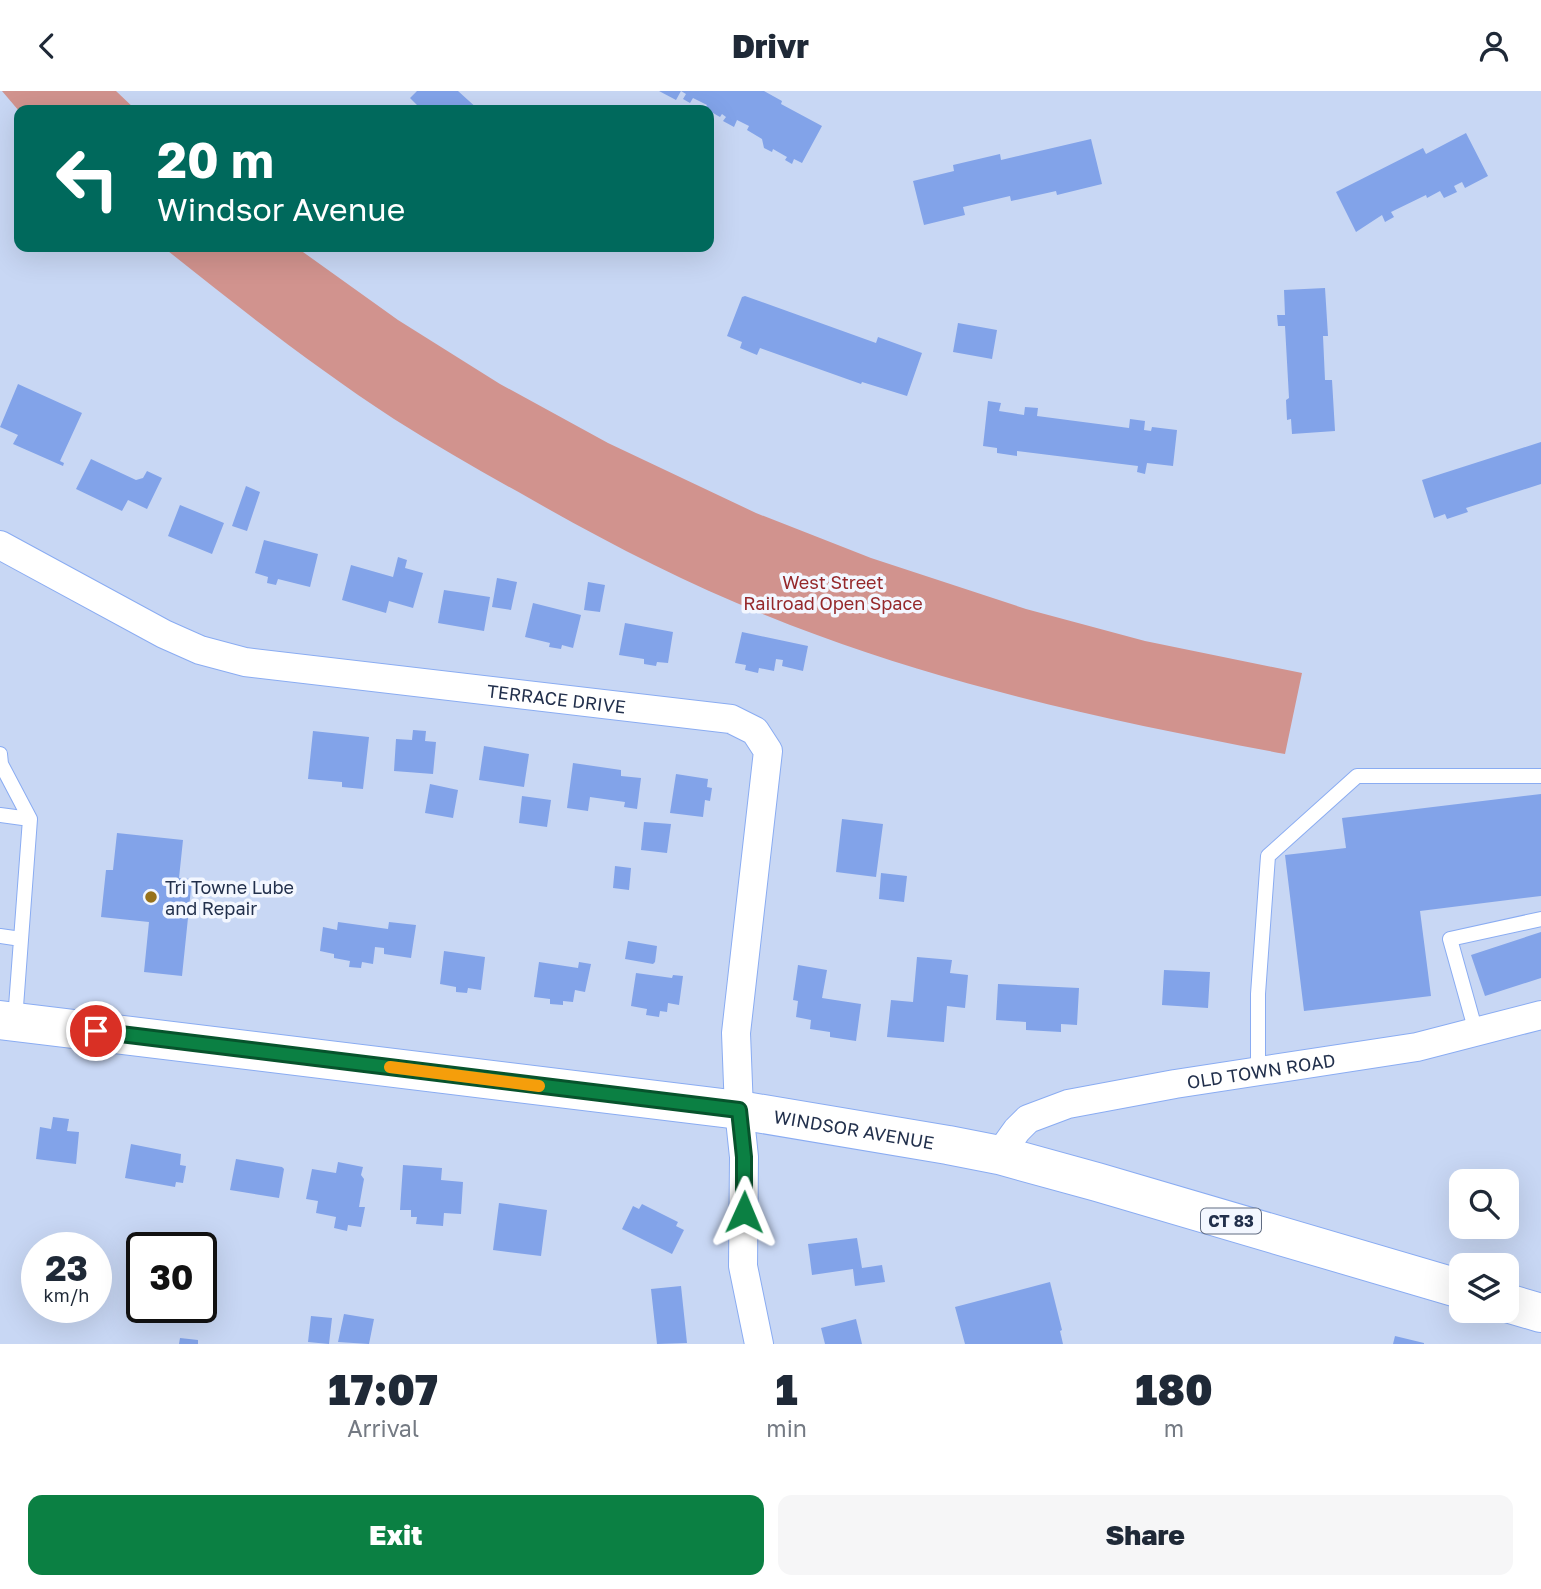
<!DOCTYPE html>
<style>
:root{--surface:#fff;--page:#f6f6f7;--text:#1f2937;--muted:#747a83;--accent:#0b8043}
body{margin:0;font-family:"Golos Text",sans-serif;background:var(--page);color:var(--text);height:100vh;display:flex;flex-direction:column;font-size:26px;white-space:nowrap}
*{box-sizing:border-box;margin:0}
p{font-size:23px;color:var(--muted)}
.icon{flex:none;width:38px;height:38px;fill:none;stroke:currentColor;stroke-width:2;stroke-linecap:round;stroke-linejoin:round}
.map{position:relative;height:1253px;overflow:hidden}
.sheet{display:flex;flex-direction:column;background:var(--surface);flex:1}
.sheet>*{flex:none}
.banner{position:absolute;left:14px;top:14px;width:700px;height:147px;border-radius:14px;box-shadow:0 7px 28px #0002;background:#00695c;color:#fff;overflow:hidden}
.fabs{position:absolute;left:1449px;top:1078px;display:grid;gap:14px}
.fabs a{display:grid;place-items:center;width:70px;height:70px;border-radius:14px;background:var(--surface);box-shadow:0 7px 28px #0002;font-size:35px}
.speed{position:absolute;left:21px;top:1141px;display:flex;gap:14px;font-size:35px;font-weight:700;text-align:center}
.speed>*{display:grid;place-content:center;width:91px;height:91px;border-radius:50%;background:var(--surface);box-shadow:0 7px 28px #0002;line-height:1}
.speed small{font-size:18px;font-weight:400}
.speed .limit{border:4px solid #111;border-radius:10px;background:#fff;color:#111}
.pin{position:absolute;display:grid;place-items:center;width:60px;height:60px;color:#fff;margin:-30px;border:4px solid #fff;border-radius:50%;box-shadow:0 2px 7px #0007}
.me{position:absolute;width:77px;margin:-38px;rotate:1deg;stroke-linejoin:round;filter:drop-shadow(0 0 5px #0008)}
.turn{display:flex;align-items:center;gap:24px;height:147px;padding:0 28px;font-size:32px}
.turn .icon{width:91px;height:91px;stroke-width:2.5}
.turn b{display:block;font-size:49px;line-height:60px}
.eta{display:flex;justify-content:space-evenly;align-items:center;height:119px;text-align:center}
.eta b{font-size:42px;font-weight:800;line-height:49px}
.action{display:flex;gap:14px;margin-top:auto;padding:14px 28px}
.action a{flex:1;height:80px;border-radius:14px;background:var(--accent);color:#fff;font-size:28px;font-weight:800;line-height:80px;text-align:center}
.action a+a{background:var(--page);color:var(--text)}
header{display:flex;justify-content:space-between;align-items:center;height:91px;padding:0 28px;background:var(--surface);font-size:32px;font-weight:800}
.map>svg:first-child{display:block}
</style>
<header><svg class="icon" aria-label="back" viewBox="0 0 24 24"><path d="M15 5l-7 7 7 7"/></svg>Drivr<svg class="icon" aria-label="person" viewBox="0 0 24 24"><circle cx="12" cy="8" r="4"/><path d="M4 21q1-7 8-7t8 7"/></svg></header>
<div class="map">
<svg width="1541" height="1253" viewBox="0 0 1541 1253">
<rect width="100%" height="100%" fill="#c8d7f4"/>
<!-- green -->
<path fill="#d1938e" d="M2,0h114l20,19 -117,1z
M163,156h133l102,73 102,64 108,59 148,70 115,45 155,51 119,32 157,32 -17,81c-159,-30 -316,-63 -468,-119 -99,-36 -196,-84 -288,-137 -45,-25 -91,-51 -135,-79 -81,-53 -156,-112 -231,-172z"/>
<!-- building -->
<path fill="#82a3e9" d="M417,0h41l21,19h-61l2,-2 -10,-10z
M659,0h105l18,10 -1,3 41,22 -20,37 -8,-4 -2,5 -7,-4 2,-3 -14,-8 -1,3 -8,-4 -2,-9 -15,-9 2,-4 -12,-6 -3,7 -11,-6 3,-4 -4,-3 -2,3 -7,-4 -2,3 -2,-2v-4h-5l3,-5 -14,-7 -3,5 -7,-4 3,-5 -5,-3 -5,9z
M1466,42l22,43 -23,12 -3,-6 -8,4 3,6 -13,6 -4,-7 -13,7 -1,-3 -35,17 3,5 -9,5 -3,-7 -26,17 -20,-40 87,-44 3,6z
M1091,48l11,45 -45,11 -1,-4 -45,10 -1,-5 -47,11 2,8 -41,10 -11,-44 41,-10 -1,-6 47,-11 1,6z
M1325,197l3,48h-5l2,44h7l3,51 -43,3 -1,-15 -4,1 -1,-20 3,-2 -4,-72h-7l-1,-11h8l-1,-25z
M745,205l131,47 2,-6 44,16 -15,43 -45,-14 -1,2 -101,-36 -3,7 -17,-7 2,-6 -15,-6 15,-39z
M958,232l39,7 -5,29 -39,-7z
M18,293l64,29 -22,48 4,2 -1,3 -50,-22 5,-9 -18,-8z
M988,310l13,2 -2,8 25,4 1,-8 13,1 -1,8 92,12 1,-9 15,2 -1,9 7,1 1,-4 25,3 -4,36 -26,-3 -2,11 -8,-2 1,-6 -121,-15v5l-20,-3v-5l-14,-2z
M1541,351v42l-75,24 2,4 -21,7 -2,-5 -11,4 -12,-38z
M91,368l45,21 7,-2 4,-7 15,7 -15,31 -19,-9 -6,11 -46,-22z
M246,395l14,6 -13,39 -15,-5z
M180,414l44,18 -12,31 -44,-18z
M264,449l54,14 -8,33 -32,-8 -2,6 -9,-2 1,-6 -13,-4z
M398,466l9,3 -2,8 18,5 -10,35 -24,-7 -3,12 -44,-13 9,-35 42,12z
M497,487l20,4 -6,28 -19,-3z
M588,491l17,3 -5,27 -16,-2z
M444,499l46,7 -6,34 -46,-8z
M533,512l48,12 -8,33 -11,-3 -1,4 -12,-2 1,-4 -25,-6z
M625,532l48,9 -5,31 -11,-1 -1,4 -12,-2v-5l-25,-4z
M742,541l66,14 -5,25 -21,-5 1,-6 -7,-1 -2,12 -15,-3 -1,5 -13,-3 1,-5 -11,-2z
M413,639l13,1 -1,10 11,1 -3,32 -39,-3 2,-32 16,1z
M313,640l56,6 -6,52 -21,-2v-5l-34,-3z
M484,655l45,8 -5,33 -45,-7z
M573,672l48,7v6l20,2 -4,31 -13,-2 1,-5 -35,-5 -2,14 -21,-3z
M676,683l32,5 -1,8 5,1 -2,13 -5,-1 -2,17 -33,-4z
M430,693l28,6 -5,28 -28,-5z
M1541,703v102l-121,15 11,85 -127,15 -19,-156 61,-7 -4,-30z
M522,705l29,4 -4,27 -28,-4z
M842,728l41,5 -7,53 -40,-5z
M644,731l27,2 -4,29 -26,-3z
M117,742l66,7 -4,38 13,1 -10,97 -38,-4 5,-50 -48,-5 5,-47h7z
M615,775l16,2 -2,22 -16,-2z
M881,782l26,3 -3,26 -25,-3z
M338,831l50,7 1,-7 27,3 -5,33 -27,-4v-6l-9,-1 -2,17 -11,-2 -1,6 -12,-1 1,-6 -16,-3v-4l-14,-3 3,-24 14,3z
M1541,841v46l-56,18 -14,-41z
M628,850l29,5 -2,16 -2,2 -28,-5z
M444,860l41,6 -4,33 -13,-2 -1,5 -11,-1v-5l-16,-3z
M917,866l35,3 -2,13 18,2 -3,33 -18,-2 -3,36 -57,-5 4,-37 22,2z
M539,871l39,6 1,-6 12,2 -6,28 -10,-2 -2,12 -10,-1v4l-13,-1v-5l-16,-2z
M798,874l29,5 -5,28 39,6 -5,37 -26,-4v-5l-20,-3 1,-9 -15,-3 2,-16 -5,-1z
M1164,879l46,2 -2,36 -46,-3z
M636,882l36,5 1,-3 10,1 -4,29 -11,-2 -1,9 -7,-1 -1,6 -13,-2 1,-6 -16,-3z
M998,893l81,4 -2,37 -16,-1v8l-35,-2v-8l-30,-2z
M53,1026l16,2 -2,12 12,1 -3,32 -40,-5 4,-32 11,2z
M131,1053l50,10 -1,11 6,1 -3,17 -7,-1 -1,5 -50,-9z
M236,1068l46,8 2,2 -5,29 -49,-8z
M338,1071l25,5 -2,8 3,4 -5,28h6l-4,20 -13,-2 -1,6 -13,-3 2,-11 -20,-4 2,-12 -12,-2 6,-30 24,4z
M403,1074l39,3 -1,12 22,2 -2,32 -17,-1 -1,13 -27,-2 1,-7h-6v-7h-11z
M499,1112l48,7 -6,46 -48,-6z
M642,1113l36,18 -2,4 8,4 -12,24 -50,-25 11,-23 6,3z
M857,1147l5,30 20,-3 3,17 -30,4 -2,-17 -41,6 -4,-31z
M1050,1191l12,48 -2,1 3,13h-98l-10,-37z
M681,1195l6,57 -30,1 -6,-55z
M344,1223l30,5 -5,25 -31,-2z
M311,1225l21,2 -3,26 -21,-2z
M856,1228l6,25h-37l-4,-16z
M1395,1245l29,7v1h-31z
M180,1247l18,2v4h-19z"/>
<g fill="none" stroke-linecap="round" stroke-linejoin="round">
<!-- lane casing -->
<g stroke="#8aacf2" stroke-width="16">
<path id="lane" d="M0,663l1,10 29,55 -15,201
M0,724l30,4
M0,845l21,3
M1476,941l-26,-93 91,-20
M1258,980v-77l10,-138 89,-80h184"/>
</g>
<!-- street casing -->
<g stroke="#8aacf2" stroke-width="30">
<g id="street">
<path id="s1" d="M0,454l164,89 36,16 45,12 486,57 24,12 13,20 -32,282 3,77 5,47 -1,109 16,78"/>
<path id="s2" d="M999,1064l18,-25 11,-11 40,-15 107,-20 242,-37 124,-32"/>
</g>
</g>
<!-- primary casing -->
<g stroke="#8aacf2" stroke-width="40">
<g id="primary">
<path id="s3" d="M0,929l739,90 209,35 51,10 98,27 364,107"/>
<path d="M1507,1212l34,10"/>
</g>
</g>
<!-- lane -->
<use href="#lane" stroke="#fff" stroke-width="14"/>
<!-- street -->
<use href="#street" stroke="#fff" stroke-width="28"/>
<!-- primary -->
<use href="#primary" stroke="#fff" stroke-width="38"/>
</g>
<g fill="none" stroke-linecap="round" stroke-linejoin="round">
<!-- route casing -->
<g stroke="#07532c" stroke-width="18">
<path id="route" d="M96,940l643,79 5,47v55"/>
</g>
<!-- route -->
<use href="#route" stroke="#0b8043" stroke-width="12"/>
<!-- slow -->
<path stroke="#f59e0b" stroke-width="12" d="M390,976l149,19"/>
</g>
<!-- markers -->
<circle fill="#97721c" stroke="#f3f7ff" stroke-width="2.5" cx="151" cy="806" r="7"/>
<g text-anchor="middle" dominant-baseline="central" stroke-width="7" stroke-linejoin="round" paint-order="stroke">
<!-- shield labels -->
<rect fill="#f3f7ff" stroke="#616c82" stroke-width="2" x="1201" y="1117.5" width="60" height="25" rx="5"/>
<g font-size="16" font-weight="bold" fill="#22304c">
<text x="1231" y="1130">CT 83</text>
</g>
<!-- park labels -->
<g font-size="18" fill="#95282b" stroke="#f3f7ff">
<text x="833" y="491">West Street<tspan x="833" dy="21">Railroad Open Space</tspan></text>
</g>
<!-- street labels -->
<g font-size="18" fill="#22304c" stroke="#f3f7ff">
<text stroke="none"><textPath href="#s1" startOffset="586">TERRACE DRIVE</textPath></text>
<text stroke="none"><textPath href="#s2" startOffset="285">OLD TOWN ROAD</textPath></text>
<text stroke="none"><textPath href="#s3" startOffset="861">WINDSOR AVENUE</textPath></text>
</g>
<!-- poi labels -->
<g font-size="18" fill="#22304c" stroke="#f3f7ff" text-anchor="start">
<text x="165" y="796">Tri Towne Lube<tspan x="165" dy="21">and Repair</tspan></text>
</g>
</g>
</svg>
<div class="fabs">
<a><svg class="icon" aria-label="search" viewBox="0 0 24 24"><circle cx="10" cy="10" r="6"/><path d="M15 15l6 6"/></svg></a>
<a><svg class="icon" aria-label="layers" viewBox="0 0 24 24"><path d="M12 4l9 5-9 5-9-5zM3 14l9 5 9-5"/></svg></a>
</div>
<div class="speed"><div>23<small>km/h</small></div><div class="limit">30</div></div>
<div class="pin" style="left:96px;top:940px;background:#d93025"><svg class="icon" aria-label="arrive" viewBox="0 0 24 24"><path d="M6 21V4h12l-3 4 3 4H6"/></svg></div>
<svg class="me" style="left:744px;top:1121px" viewBox="-20 -20 40 40"><path d="M0-17L14 15 0 8-14 15z" fill="#0b8043" stroke="#fff" stroke-width="4"/></svg>
<div class="banner">
<div class="turn"><svg class="icon" aria-label="left" viewBox="0 0 24 24"><path d="M17 20v-9H6M10 6l-5 5 5 5"/></svg><div><b>20 m</b>Windsor Avenue</div></div>
</div>
</div>
<section class="sheet">
<div class="eta">
<div><b>17:07</b><p>Arrival</p></div>
<div><b>1</b><p>min</p></div>
<div><b>180</b><p>m</p></div>
</div>
<div class="action"><a>Exit</a><a>Share</a></div>
</section>
